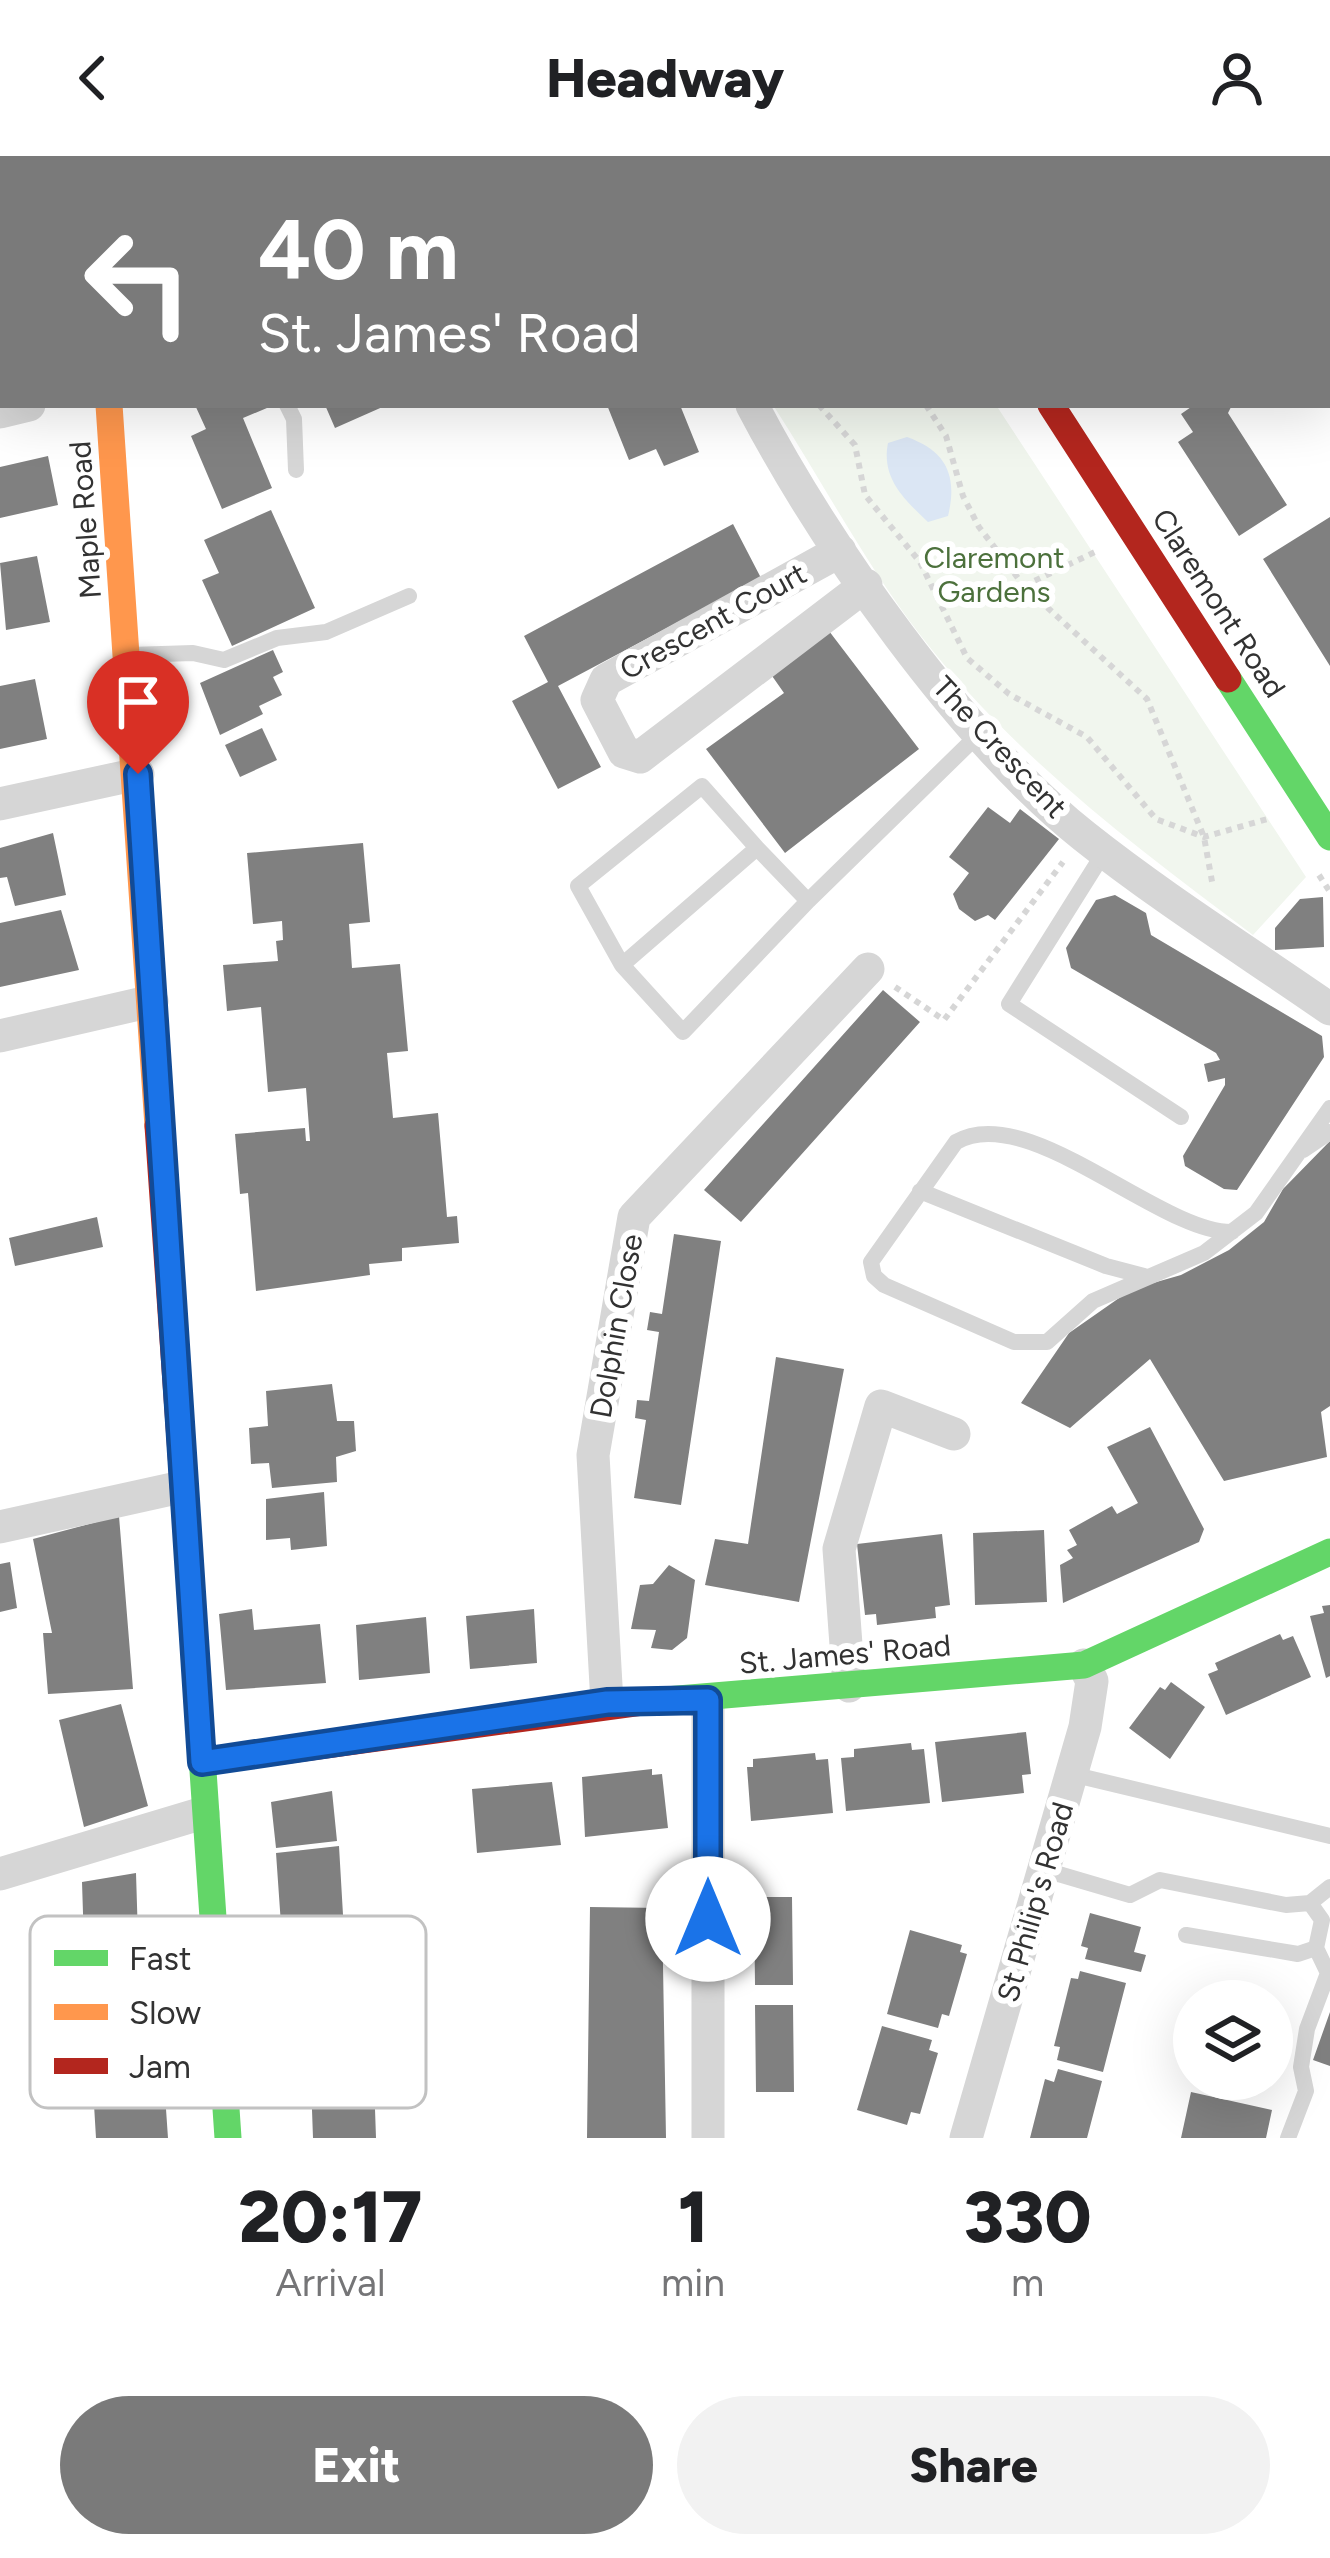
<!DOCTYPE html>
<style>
:root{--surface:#fff;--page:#f2f2f2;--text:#202124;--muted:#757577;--accent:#7a7a7a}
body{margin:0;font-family:Figtree,sans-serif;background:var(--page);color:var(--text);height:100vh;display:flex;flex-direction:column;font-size:45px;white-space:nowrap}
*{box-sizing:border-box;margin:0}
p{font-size:39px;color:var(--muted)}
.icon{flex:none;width:66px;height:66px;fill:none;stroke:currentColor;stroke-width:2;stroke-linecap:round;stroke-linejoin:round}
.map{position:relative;height:1982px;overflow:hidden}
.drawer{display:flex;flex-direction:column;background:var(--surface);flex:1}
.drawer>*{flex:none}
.top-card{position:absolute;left:0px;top:0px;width:1332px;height:252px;box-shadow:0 12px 48px #0002;background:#7a7a7a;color:#fff;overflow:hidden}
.tools{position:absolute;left:1173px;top:1824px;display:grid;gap:24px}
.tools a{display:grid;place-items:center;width:120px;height:120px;border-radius:50%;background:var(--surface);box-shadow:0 12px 48px #0002;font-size:60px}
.pin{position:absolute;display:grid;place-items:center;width:102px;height:102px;color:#fff;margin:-123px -51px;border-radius:50% 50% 50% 0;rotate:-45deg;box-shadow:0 0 12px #0007}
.pin .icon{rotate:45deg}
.me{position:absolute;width:132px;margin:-66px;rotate:0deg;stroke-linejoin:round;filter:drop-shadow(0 0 9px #0008)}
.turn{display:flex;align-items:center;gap:42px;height:252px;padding:0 60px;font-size:54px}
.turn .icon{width:156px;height:156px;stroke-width:2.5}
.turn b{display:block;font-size:84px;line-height:102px}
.eta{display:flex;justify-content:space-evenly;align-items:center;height:204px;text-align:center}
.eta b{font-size:72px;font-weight:800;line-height:84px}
.cta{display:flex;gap:24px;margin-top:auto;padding:24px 60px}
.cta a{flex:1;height:138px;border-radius:72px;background:var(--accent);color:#fff;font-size:48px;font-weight:800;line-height:138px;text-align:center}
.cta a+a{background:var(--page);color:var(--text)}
header{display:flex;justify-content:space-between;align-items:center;height:156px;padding:0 60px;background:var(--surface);font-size:54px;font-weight:800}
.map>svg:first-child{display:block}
</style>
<header><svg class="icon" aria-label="back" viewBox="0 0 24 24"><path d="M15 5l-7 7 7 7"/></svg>Headway<svg class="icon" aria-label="person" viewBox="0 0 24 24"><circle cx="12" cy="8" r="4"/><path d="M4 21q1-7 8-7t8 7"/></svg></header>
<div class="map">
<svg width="1330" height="1982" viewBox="0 0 1330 1982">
<rect width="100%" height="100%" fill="#fff"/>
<!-- green -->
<path fill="#f1f6ee" d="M773,249h223l310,472 -53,58c-119,-89 -240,-180 -332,-299 -55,-71 -99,-155 -148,-231z"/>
<!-- water -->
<path fill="#dbe6f4" d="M907,281c39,14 51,38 41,79l-20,6c-24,-23 -47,-44 -40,-79z"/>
<!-- building -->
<path fill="#808080" d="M195,249h79l-31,13 29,70 -50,21 -31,-73 15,-7z
M325,249h62l-52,23z
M607,249h73l19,47 -35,14 -8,-17 -27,11z
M1194,249h38l-4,8 59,92 -48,31 -61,-94 15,-10 -12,-18z
M48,300l10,49 -58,13v-51z
M271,354l44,98 -83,38 -30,-66 17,-7 -15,-33z
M1330,361v149l-67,-107z
M733,368l28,54 -203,108 43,81 -43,22 -46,-88 36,-19 -24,-46z
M37,400l13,66 -44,8 -6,-67z
M829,475l90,118 -134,104 -79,-104 78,-56 -14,-20z
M273,494l10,22 -10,5 9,18 -23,11 4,8 -43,21 -20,-52z
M35,523l12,60 -47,10v-63z
M262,572l15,32 -37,17 -15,-32z
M988,651l22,16 10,-14 39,30 -64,81 -7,-5 -13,6 -16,-12 -6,-15 16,-21 -20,-16z
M53,677l13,62 -51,11 -8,-29 -7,1v-30z
M363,687l7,79 -21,2 3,44 48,-4 8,87 -21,2 6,65 45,-5 9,104 10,-1 2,27 -57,5v13l-33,3 1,11 -114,16 -8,-98 -8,1 -5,-60 70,-6 1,13h4l-4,-53 -38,4 -7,-85 -34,4 -4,-46 55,-4 -2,-20 7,-1 -1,-19 -29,3 -6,-71z
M1115,739l31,18 5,22 171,101 2,21 -87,133 -13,-1 -39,-23 -2,-10 42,-71v-7l-17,4 -4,-18 16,-4 -4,-7 -145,-85 -5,-20 30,-48z
M1323,741l1,50 -49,3v-22l25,-29z
M61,754l18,60 -79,17v-64z
M883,834l37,32 -179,200 -37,-32z
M1330,985v265l-9,6 6,45 -103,24 -74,-122 -80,69 -49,-25 48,-70 63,-44 49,-14 48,-25 35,-28 19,-33z
M97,1061l6,30 -88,19 -6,-28z
M674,1078l47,7 -40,264 -47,-7 12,-78 -11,-2 2,-18 12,1 10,-69 -12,-2 3,-18 12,2z
M776,1201l68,12 -45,233 -94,-17 10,-46 33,5z
M332,1228l5,37h17l2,30 -20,6 1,25 -65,6 -3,-25 -18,1 -2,-36 19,-2 -2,-35z
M1150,1271l54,102 -5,13 -136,61 -3,-38 13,-7 -6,-8 10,-5 -8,-15 43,-24 5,8 21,-11 -31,-56z
M324,1336l3,54 -36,4 -1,-12 -24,2v-41z
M119,1360l14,173 -85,5 -5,-61h9l-19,-94z
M1044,1374l3,72 -72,3 -2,-72z
M942,1378l8,71 -15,2 1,11 -59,7 -1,-11 -11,1 -8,-71z
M10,1406l7,46 -17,4v-48z
M669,1409l26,15 -8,58 -15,12 -21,-2 5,-18 -25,-1 9,-44 13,-1z
M1330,1449v71l-4,2 -16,-62 14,-3 -2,-7z
M252,1453l2,21 66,-6 6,59 -100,7 -7,-76z
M534,1453l3,54 -67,6 -4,-53z
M426,1461l4,56 -71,7 -3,-55z
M1280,1478l3,6 10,-4 18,41 -85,38 -18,-41 10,-4 -3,-7z
M1171,1526l34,25 -35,52 -41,-31 31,-41 5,3z
M121,1548l27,102 -64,21 -25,-107z
M1026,1576l5,42 -9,1 2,18 -82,9 -7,-60z
M911,1587l1,7 12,-1 6,54 -84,8 -5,-53 13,-1v-8z
M815,1597l1,7 12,-1 5,54 -82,8 -4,-54h6v-8z
M652,1613v6l10,-1 6,54 -83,9 -3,-60z
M552,1626l9,63 -84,8 -5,-64z
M332,1635l5,50 -61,7 -5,-46z
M339,1690l5,86 -62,7 -6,-86z
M136,1717l3,97 -54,6 -3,-94z
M754,1741h38l1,88h-38z
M590,1751l72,1 4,230h-79z
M1090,1757l51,14 -7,25 12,3 -5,17 -56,-13 3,-11 -7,-2z
M910,1774l52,15 -2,7 7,2 -18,62 -7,-2 -4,14 -51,-14z
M1080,1815l46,12 -23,89 -46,-12 3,-13 -6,-1 17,-68 7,1z
M157,1822l11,160h-72l-9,-151z
M755,1849h38l1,87h-38z
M1330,1856v54l-17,-6z
M882,1870l50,14 -3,10 9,3 -18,61 -9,-2 -4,13 -50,-15z
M1058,1913l44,12 -15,57h-57l15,-59 9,3z
M374,1924l2,58h-63l-2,-56z
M1191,1936l81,18 -6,28h-85z"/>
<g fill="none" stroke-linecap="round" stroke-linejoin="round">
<!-- path -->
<path stroke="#d6d6d6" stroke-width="6" stroke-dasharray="6 6" stroke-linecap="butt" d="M810,0l2,3
M772,3l6,-3
M965,3l8,-3
M819,249l36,40 10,50 55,67 47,96 42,36 78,43 69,82 48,18 67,-19
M926,249l20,31 17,60 16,31 45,59 123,113 57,138 9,50
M1024,430l73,-35
M1319,719l11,17
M895,831l49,33 119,-158"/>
<!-- lane -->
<path stroke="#d6d6d6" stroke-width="16" d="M510,0l2,3
M287,249l7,14 2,51
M130,499l63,-2 31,7 53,-22 49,-6 83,-36
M1105,695l-96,153 172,113
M808,745l-125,131 -61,-67 135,-117 51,53 172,-168
M622,809l-44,-79 124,-100 55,62
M1303,994l27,-18
M920,1035l186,75 38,10
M1232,1076c-72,1 -205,-132 -276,-90l-85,120 3,14 10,9 130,57h33l46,-41 111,-48 52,-40 74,-105
M1071,1618l259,62
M1045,1714l85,25 30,-15 126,25 24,-2 20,-16
M1186,1779l112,19 18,-6 6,-28 -12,-17
M1288,1982l18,-47 -5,-24 6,-38 21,-56 -12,-25"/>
<!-- street -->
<path stroke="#d6d6d6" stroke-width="33" d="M656,0l1,3
M752,249c72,138 210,334 332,431 78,62 164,116 246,173
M0,256l29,-7
M840,395l-234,129 -9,20 27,52 16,5 226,-172
M0,648l138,-30
M0,880l152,-35
M0,1371l181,-40
M849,1530l-10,-137 42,-143 73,28
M708,1544v438
M607,1547l-14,-248 41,-238 234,-248
M0,1718l203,-61
M966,1982l119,-411 7,-46 -8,-16"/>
<!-- fast -->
<path stroke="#63d668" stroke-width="27" d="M890,0l2,3
M1228,523l102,158
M196,1512l32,470
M642,1546l442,-37 246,-113"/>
<!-- slow -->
<path stroke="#ff974d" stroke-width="27" d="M98,0v3
M109,249l49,721"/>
<!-- jam -->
<path stroke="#b3261e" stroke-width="27" d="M1051,249l177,274
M158,970l38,542
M202,1606l440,-60"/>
</g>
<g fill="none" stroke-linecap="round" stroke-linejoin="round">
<!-- route casing -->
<g stroke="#114b97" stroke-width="30">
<path id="route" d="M138,618l64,988 405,-60 101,-2v219"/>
</g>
<!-- route -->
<use href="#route" stroke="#1a73e8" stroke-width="21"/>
</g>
<g text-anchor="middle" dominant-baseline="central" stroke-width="12" stroke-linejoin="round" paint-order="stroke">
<!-- street labels -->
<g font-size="30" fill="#323232" stroke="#fff">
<text transform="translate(85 364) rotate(-94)">Maple Road</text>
<text transform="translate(1219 447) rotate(57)">Claremont Road</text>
<text transform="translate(713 465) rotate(-29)">Crescent Court</text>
<text transform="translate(1000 591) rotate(47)">The Crescent</text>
<text transform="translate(616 1170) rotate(-80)">Dolphin Close</text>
<text transform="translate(845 1498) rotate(-5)">St. James' Road</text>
<text transform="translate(1035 1746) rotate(-74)">St Philip's Road</text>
</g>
<!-- park labels -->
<g font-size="30" fill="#4c713c" stroke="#fff">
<text x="994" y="401">Claremont<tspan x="994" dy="34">Gardens</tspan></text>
</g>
</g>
<!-- legend -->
<rect x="30" y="1760" width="396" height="192" rx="18" fill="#fff" stroke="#c2c2c2" stroke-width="3"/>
<rect x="54" y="1794" width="54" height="16" fill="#63d668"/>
<rect x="54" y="1848" width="54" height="16" fill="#ff974d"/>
<rect x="54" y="1902" width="54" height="16" fill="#b3261e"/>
<g font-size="33" fill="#323232">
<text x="129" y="1814">Fast</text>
<text x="129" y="1868">Slow</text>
<text x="129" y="1922">Jam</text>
</g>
</svg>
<div class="tools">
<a><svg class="icon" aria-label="layers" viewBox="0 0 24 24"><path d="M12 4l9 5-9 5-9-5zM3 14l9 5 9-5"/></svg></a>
</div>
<div class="pin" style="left:138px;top:618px;background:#d93025"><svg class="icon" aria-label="arrive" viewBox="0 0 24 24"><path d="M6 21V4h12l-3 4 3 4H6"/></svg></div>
<svg class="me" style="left:708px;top:1763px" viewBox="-20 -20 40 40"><circle r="19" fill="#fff"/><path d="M0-13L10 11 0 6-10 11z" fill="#1a73e8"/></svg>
<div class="top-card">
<div class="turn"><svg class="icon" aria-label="left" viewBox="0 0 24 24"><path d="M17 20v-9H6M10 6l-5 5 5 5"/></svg><div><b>40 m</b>St. James' Road</div></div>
</div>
</div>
<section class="drawer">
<div class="eta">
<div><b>20:17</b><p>Arrival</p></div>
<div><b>1</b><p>min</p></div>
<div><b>330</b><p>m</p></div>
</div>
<div class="cta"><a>Exit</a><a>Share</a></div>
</section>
